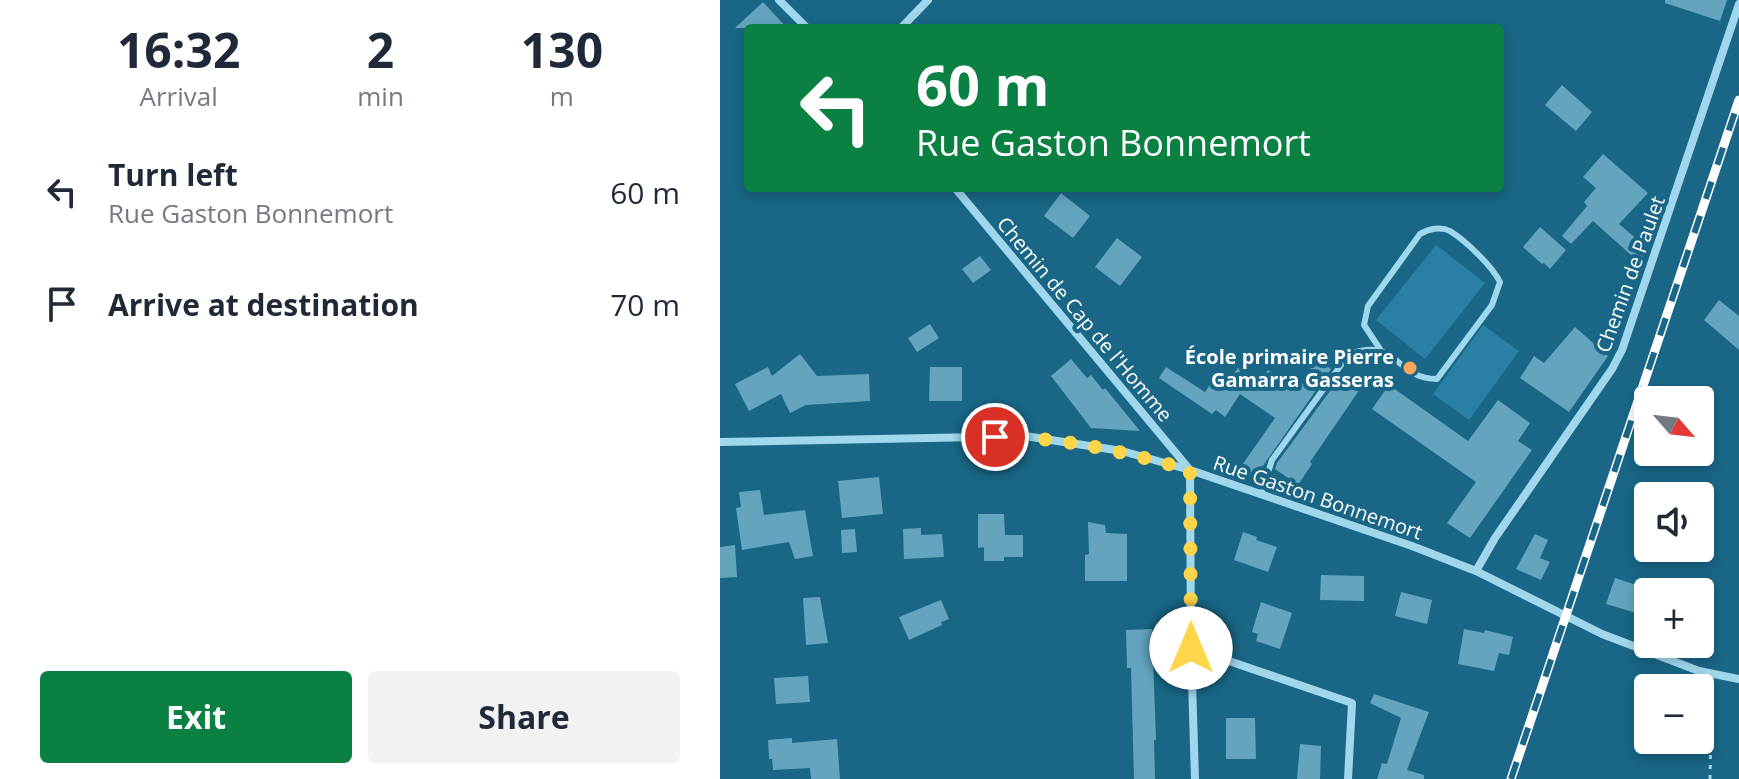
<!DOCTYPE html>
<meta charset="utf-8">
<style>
:root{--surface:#fff;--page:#f2f2f3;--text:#1f2937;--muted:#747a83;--accent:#0b8043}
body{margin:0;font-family:"Open Sans",sans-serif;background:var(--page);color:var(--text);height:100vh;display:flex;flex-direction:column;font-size:30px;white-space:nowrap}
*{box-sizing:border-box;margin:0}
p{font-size:26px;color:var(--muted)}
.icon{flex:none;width:44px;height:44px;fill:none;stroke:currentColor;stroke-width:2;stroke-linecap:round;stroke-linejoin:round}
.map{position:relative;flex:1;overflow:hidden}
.side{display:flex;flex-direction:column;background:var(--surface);width:720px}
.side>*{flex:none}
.guide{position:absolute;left:24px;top:24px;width:760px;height:168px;border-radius:8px;box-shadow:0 4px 12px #0003;background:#0b8043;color:#fff;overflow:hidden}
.needle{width:52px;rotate:118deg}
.fabs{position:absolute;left:914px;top:386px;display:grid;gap:16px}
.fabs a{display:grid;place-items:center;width:80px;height:80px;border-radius:8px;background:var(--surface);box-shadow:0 4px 12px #0003;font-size:40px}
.pin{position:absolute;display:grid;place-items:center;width:68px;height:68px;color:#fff;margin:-34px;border:4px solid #fff;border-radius:50%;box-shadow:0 2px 8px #0007}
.me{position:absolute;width:88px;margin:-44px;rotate:0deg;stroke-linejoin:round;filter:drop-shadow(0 0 6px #0008)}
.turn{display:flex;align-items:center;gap:28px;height:168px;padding:0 40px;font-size:36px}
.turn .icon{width:104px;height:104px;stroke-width:2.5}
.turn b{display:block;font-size:56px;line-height:68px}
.eta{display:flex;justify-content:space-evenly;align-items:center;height:136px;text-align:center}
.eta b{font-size:48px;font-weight:700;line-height:56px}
.button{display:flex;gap:16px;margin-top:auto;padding:16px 40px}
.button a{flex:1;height:92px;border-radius:8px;background:var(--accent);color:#fff;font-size:32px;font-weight:700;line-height:92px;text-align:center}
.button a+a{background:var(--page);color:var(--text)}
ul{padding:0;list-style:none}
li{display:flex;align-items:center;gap:24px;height:112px;padding:0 40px}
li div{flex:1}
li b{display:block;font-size:30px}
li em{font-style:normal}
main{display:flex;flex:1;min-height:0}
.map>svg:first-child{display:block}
</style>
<main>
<section class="side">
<div class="eta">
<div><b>16:32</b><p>Arrival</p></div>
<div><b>2</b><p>min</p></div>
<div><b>130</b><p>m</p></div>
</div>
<ul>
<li><svg class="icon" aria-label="left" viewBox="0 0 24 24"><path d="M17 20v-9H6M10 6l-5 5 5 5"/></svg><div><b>Turn left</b><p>Rue Gaston Bonnemort</p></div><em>60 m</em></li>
<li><svg class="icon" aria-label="arrive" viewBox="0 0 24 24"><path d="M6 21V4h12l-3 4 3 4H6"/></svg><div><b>Arrive at destination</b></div><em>70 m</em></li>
</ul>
<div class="button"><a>Exit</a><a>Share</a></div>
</section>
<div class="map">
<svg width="1019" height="779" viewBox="0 0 1019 779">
<rect width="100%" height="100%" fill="#196686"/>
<!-- green -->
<path fill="#2980a4" d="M716,245l49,38 -60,76 -49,-39z
M763,325l36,26 -50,69 -36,-26z"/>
<!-- building -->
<path fill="#64a4be" d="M945,0h62l-7,21 -55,-18z
M43,2l24,26h-52z
M842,85l30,27 -16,19 -31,-26z
M883,154l45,39 -29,31 27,23 -5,17 -48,-43 -22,23 -9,-8 25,-30 -3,-4 12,-14 -13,-11z
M341,193l29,23 -17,22 -29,-22z
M820,227l26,23 -16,19 -6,-6 -2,1 -19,-17z
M397,238l25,19 -22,29 -25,-19z
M260,256l11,14 -18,13 -11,-14z
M999,300l20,16v34l-35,-30z
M210,324l9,14 -22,14 -9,-14z
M855,327l33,29 -39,56 -49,-34 14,-22 10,7z
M80,354l17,22 52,-2 1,27 -64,4 -16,8 -9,-19 -32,17 -14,-27 33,-17 4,9z
M351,359l16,19 4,-3 12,15 2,-2 35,43 -49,-3 -40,-52z
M597,360l14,9 -76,108 -15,-9 35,-50 -35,-24 -15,23 -9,-7 -4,4 -53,-36 7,-11 39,25 9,-13 10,8 14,-19 20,15 10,-13 27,20z
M210,367h32v34h-33z
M621,376l19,13 -50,73 2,2 -14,21 -23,-16 2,-6z
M669,385l79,56 30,-41 32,23 -12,18 14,9 -62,88 -23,-15 29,-41 -104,-73z
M159,477l4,37 -41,4 -4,-37z
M40,490l4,25 41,-5 8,46 -18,3 -6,-17 -47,8 -6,-42 5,-1 -2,-15z
M258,514h26l1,21h18v22h-19v4h-20v-14l-6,1z
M368,522l17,3 1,8 21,1v47h-42v-26l4,-1z
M201,528v7l21,-1 2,23 -40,2 -1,-30z
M135,529l2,23 -15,1 -1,-23z
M523,532l14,5 -1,3 21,7 -9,25 -34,-12z
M815,534l13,6 -8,18 10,4 -9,18 -25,-11z
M15,545l2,32 -17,1v-31z
M601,575l43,1v25l-44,-1z
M895,578l34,11 -9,25 -34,-10z
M681,592l31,8 -5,24 -32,-8z
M100,597l8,46 -22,2 -3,-47z
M221,600l8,19 -8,3 1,3 -33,15 -10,-23z
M541,602l31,11 -12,36 -24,-8 2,-7 -6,-2z
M432,629l4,111h-2l1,39h-21l-3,-111h-4l-1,-38z
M744,629l20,4 1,-3 28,7 -4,18 -10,-2 -5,18 -36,-7z
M88,676l2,26 -34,2 -2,-26z
M654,694l55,18 -22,58 17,5v4h-47l5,-16 5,1 14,-46 -31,-15z
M506,718h29l1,41h-30z
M72,738v5l45,-4 3,40h-29l-1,-11 -37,2 -1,-11h-3l-1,-19z
M580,744l21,2 -1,33h-23z"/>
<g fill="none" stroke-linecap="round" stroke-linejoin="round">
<!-- path -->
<path stroke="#a0d7ec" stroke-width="3" stroke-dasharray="4 6" stroke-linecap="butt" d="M990,779l2,-92"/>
<!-- lane -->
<path stroke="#a0d7ec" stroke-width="6" d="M541,495l11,-35 77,-106c50,-18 45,25 88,25l55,-74 8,-23c-8,-16 -34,-41 -50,-51 -9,-5 -22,-2 -30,3l-52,72 -4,19 16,24"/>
<!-- street -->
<path stroke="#a0d7ec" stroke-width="8" d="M59,0l28,28
M181,28l27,-28
M235,188l235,282 1,178 4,131
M0,442l305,-6 97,15 68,19 222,76 64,25 126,63 97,37 40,8
M756,571l19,-33 117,-169 10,-19 117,-346
M471,648l161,55 -4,76"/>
<!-- rail casing -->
<g stroke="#fff" stroke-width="9">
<path id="rail" d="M791,779l228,-679"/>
</g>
<!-- rail -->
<use href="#rail" stroke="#196686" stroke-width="6" stroke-dasharray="18" stroke-linecap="butt"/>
</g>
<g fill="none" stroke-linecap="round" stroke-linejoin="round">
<!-- route -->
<path stroke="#ffd54a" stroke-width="14" stroke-dasharray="0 25.2" d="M275,437c66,-1 132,16 195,33l1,178"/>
</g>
<!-- markers -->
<circle fill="#ffa45c" stroke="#196686" stroke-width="3" cx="690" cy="368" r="8"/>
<g text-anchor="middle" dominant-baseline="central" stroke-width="8" stroke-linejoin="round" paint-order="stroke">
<!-- street labels -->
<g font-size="20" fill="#fff" stroke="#196686">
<text transform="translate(910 274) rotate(-70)">Chemin de Paulet</text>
<text transform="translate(365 319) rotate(50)">Chemin de Cap de l'Homme</text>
<text transform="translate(598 497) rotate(19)">Rue Gaston Bonnemort</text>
</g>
<!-- poi labels -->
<g font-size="20" font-weight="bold" fill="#fff" stroke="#196686" text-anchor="end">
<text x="674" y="356">École primaire Pierre<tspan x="674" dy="23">Gamarra Gasseras</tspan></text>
</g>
</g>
</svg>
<div class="fabs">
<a><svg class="needle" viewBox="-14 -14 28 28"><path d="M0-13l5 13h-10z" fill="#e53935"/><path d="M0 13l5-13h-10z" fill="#747a83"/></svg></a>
<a><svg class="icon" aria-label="sound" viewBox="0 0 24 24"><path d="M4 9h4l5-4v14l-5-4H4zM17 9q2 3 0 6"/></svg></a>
<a>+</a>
<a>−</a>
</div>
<div class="pin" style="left:275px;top:437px;background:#d93025"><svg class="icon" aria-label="arrive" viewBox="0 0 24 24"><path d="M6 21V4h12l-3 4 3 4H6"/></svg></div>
<svg class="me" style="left:471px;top:648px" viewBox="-20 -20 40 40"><circle r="19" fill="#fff"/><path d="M0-13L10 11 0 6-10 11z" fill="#ffd54a"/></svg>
<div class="guide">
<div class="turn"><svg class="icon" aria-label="left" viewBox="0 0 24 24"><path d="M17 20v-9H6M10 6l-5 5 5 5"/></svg><div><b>60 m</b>Rue Gaston Bonnemort</div></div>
</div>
</div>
</main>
